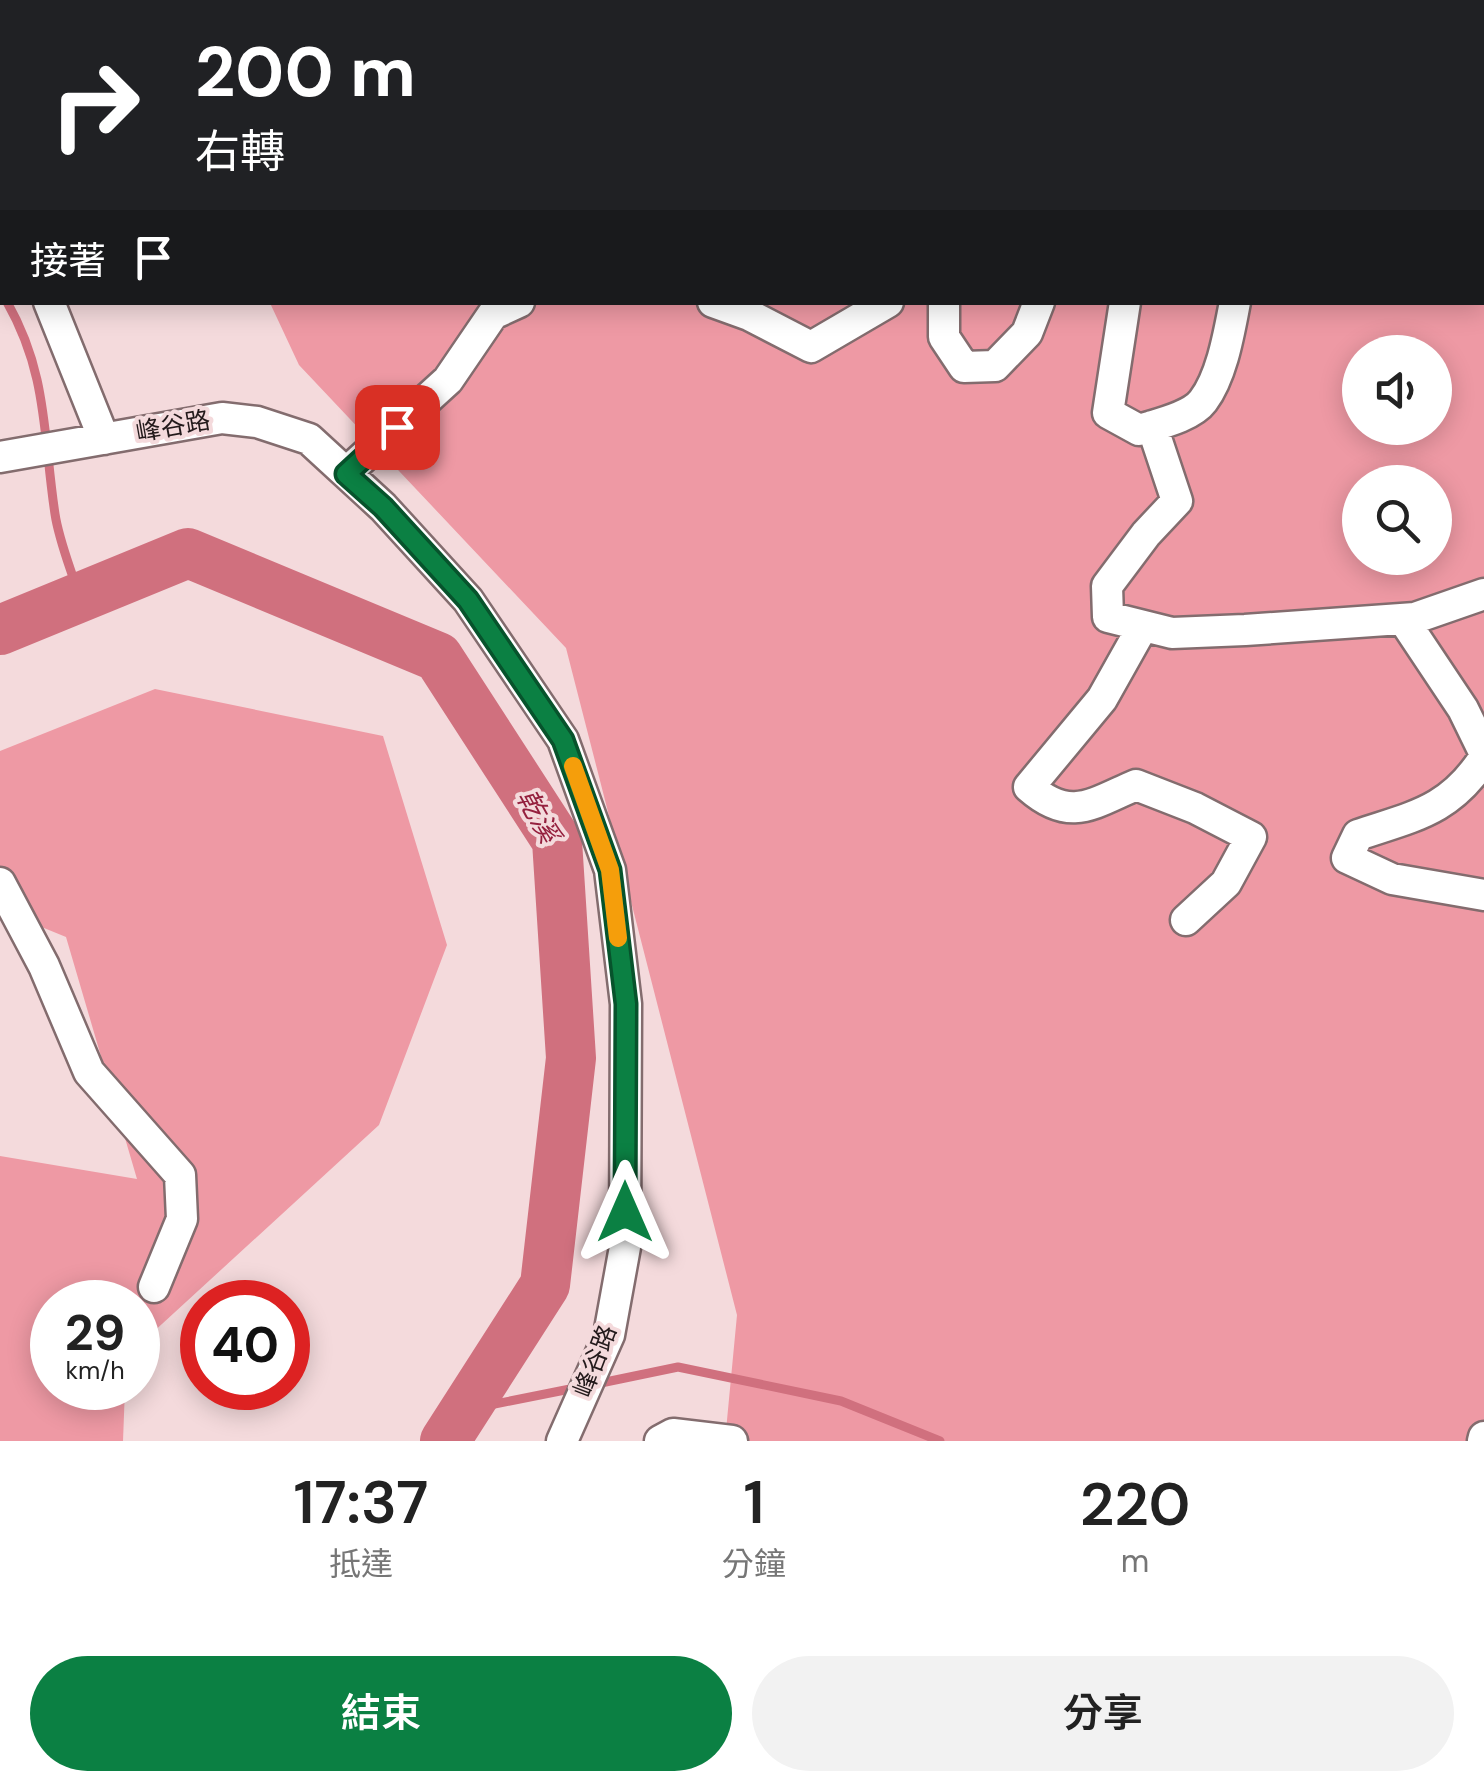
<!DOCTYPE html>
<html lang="zh-TW">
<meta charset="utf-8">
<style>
:root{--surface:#fff;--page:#f2f2f2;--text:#222;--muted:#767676;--accent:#0b8043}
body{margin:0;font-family:"DM Sans","Noto Sans TC",sans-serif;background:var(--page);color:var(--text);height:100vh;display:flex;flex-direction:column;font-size:38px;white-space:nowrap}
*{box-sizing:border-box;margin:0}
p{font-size:32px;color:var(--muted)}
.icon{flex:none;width:55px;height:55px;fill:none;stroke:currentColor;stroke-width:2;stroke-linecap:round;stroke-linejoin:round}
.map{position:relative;height:1441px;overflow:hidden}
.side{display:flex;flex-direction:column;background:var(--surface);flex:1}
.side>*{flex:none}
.hud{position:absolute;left:0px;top:0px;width:1485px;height:305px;box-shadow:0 5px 25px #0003;background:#202124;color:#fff;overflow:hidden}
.buttons{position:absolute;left:1342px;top:335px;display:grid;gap:20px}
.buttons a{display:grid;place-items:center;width:110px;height:110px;border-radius:50%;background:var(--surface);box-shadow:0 5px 25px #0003;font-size:50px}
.speed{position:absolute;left:30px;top:1280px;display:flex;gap:20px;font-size:50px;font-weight:700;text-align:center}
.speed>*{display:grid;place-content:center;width:130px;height:130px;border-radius:50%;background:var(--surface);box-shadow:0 5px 25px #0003;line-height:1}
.speed small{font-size:25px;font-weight:400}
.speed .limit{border:15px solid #d22;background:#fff;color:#111}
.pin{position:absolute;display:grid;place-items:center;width:85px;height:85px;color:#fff;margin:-42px;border-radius:20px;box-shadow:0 5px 15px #0006}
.me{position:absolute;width:110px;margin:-55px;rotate:0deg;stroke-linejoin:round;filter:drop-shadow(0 0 8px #0008)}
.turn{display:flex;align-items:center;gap:35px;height:210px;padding:0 30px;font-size:45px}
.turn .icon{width:130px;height:130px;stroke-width:2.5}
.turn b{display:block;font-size:70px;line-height:85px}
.then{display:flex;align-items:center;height:95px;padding:0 30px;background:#0003;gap:20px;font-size:38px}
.eta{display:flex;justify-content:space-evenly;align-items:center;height:170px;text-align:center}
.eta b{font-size:60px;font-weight:600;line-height:70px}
.cta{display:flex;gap:20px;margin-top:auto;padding:20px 30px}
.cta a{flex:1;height:115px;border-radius:60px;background:var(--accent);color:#fff;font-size:40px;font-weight:600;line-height:115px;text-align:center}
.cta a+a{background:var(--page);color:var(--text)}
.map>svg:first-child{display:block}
</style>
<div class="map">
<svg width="1484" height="1441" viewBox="0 0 1484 1441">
<rect width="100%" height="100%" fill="#f4dadc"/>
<!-- green -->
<path fill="#ee99a4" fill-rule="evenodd" d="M0,0h1484v1441h-759l12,-126 -171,-667 -267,-283 -29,-62 1212,-1v-300h-1480v61zM1360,352h75v76h-75zM1360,482h75v76h-75z
M155,689l228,47 64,209 -68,180 -241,221v-44h-86v86h73l-2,53h-123v-285l137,23 -71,-242 -66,-27v-159z"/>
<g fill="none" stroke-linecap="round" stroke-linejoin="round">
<!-- stream -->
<path stroke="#d0707e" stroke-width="9" d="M0,291l2,4
M7,302c41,72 36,133 48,212 4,27 16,55 24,82
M596,1384l82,-17 163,34 99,40
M465,1410l115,-23"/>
<!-- river -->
<path stroke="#d0707e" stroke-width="50" d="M0,630l188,-77 250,104 119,184 14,217 -26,227 -100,156"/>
<!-- minor casing -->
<g stroke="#836c6e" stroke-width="35">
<path id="minor" d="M144,0l1,2
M1356,0l3,2
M958,2v-2
M1482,136l2,1
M0,209l2,4
M1482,233l2,-1
M49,302l55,137
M713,302l36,13 62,32 77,-45
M944,302v35l20,30 31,-1 32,-33 12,-31
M1125,302l-17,111 31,17c19,-6 52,-13 64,-29 19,-25 26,-68 32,-99
M1152,426l25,75 -31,33 -39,52 1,31 64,16 73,-3 170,-12 69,-24
M0,457l222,-39 35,4 52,17 74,68 85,93 95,140 47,130 16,134 -1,243 -16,88 -47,106
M346,473l102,-93 45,-66 26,-12
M1403,619l60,90 21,43
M1143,626l-41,73 -73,88c41,36 63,17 107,-2l59,23 56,29 -25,46 -40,37
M1484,758c-34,53 -70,58 -126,77l-11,23 45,21 92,16
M0,883l44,83 45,106 91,103 2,44 -28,68
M660,1441l13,-7 59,7
M1483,1441l1,-4"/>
</g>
<!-- minor -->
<use href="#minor" stroke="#fff" stroke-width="30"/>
</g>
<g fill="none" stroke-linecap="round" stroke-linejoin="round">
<!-- route casing -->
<g stroke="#07532c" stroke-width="25">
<path id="route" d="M397,427l-51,47 37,33 85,93 95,140 47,130 16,134 -1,208"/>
</g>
<!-- route -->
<use href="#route" stroke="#0b8043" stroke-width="18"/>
<!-- slow -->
<path stroke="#f59e0b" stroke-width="18" d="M573,766l37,104 8,68"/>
</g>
<g text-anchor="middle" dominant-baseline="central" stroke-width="8" stroke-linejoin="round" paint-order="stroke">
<!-- street labels -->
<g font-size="25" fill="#231a1b" stroke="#f4dadc">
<text transform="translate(173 426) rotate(-10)">峰谷路</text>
<text transform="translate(595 1361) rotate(-69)">峰谷路</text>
</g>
<!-- water labels -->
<g font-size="28" font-style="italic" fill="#95203e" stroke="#f4dadc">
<text transform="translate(538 816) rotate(61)">乾溪</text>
</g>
</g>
</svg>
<div class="buttons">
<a><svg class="icon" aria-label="sound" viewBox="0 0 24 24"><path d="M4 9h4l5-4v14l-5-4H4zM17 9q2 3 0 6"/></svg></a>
<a><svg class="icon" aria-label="search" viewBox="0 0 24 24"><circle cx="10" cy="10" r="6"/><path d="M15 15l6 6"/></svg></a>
</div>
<div class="speed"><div>29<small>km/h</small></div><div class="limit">40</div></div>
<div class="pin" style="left:397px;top:427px;background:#d93025"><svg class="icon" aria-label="arrive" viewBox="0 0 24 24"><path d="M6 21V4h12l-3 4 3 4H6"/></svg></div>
<svg class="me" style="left:625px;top:1212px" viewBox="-20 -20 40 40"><path d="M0-17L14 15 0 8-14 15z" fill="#0b8043" stroke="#fff" stroke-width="4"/></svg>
<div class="hud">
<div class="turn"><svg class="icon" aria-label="right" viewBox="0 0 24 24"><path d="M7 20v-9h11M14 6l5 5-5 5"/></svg><div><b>200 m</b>右轉</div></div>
<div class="then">接著<svg class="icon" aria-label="arrive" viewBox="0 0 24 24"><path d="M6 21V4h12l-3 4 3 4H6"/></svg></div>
</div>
</div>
<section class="side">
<div class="eta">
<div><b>17:37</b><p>抵達</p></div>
<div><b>1</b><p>分鐘</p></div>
<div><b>220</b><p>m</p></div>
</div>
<div class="cta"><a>結束</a><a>分享</a></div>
</section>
